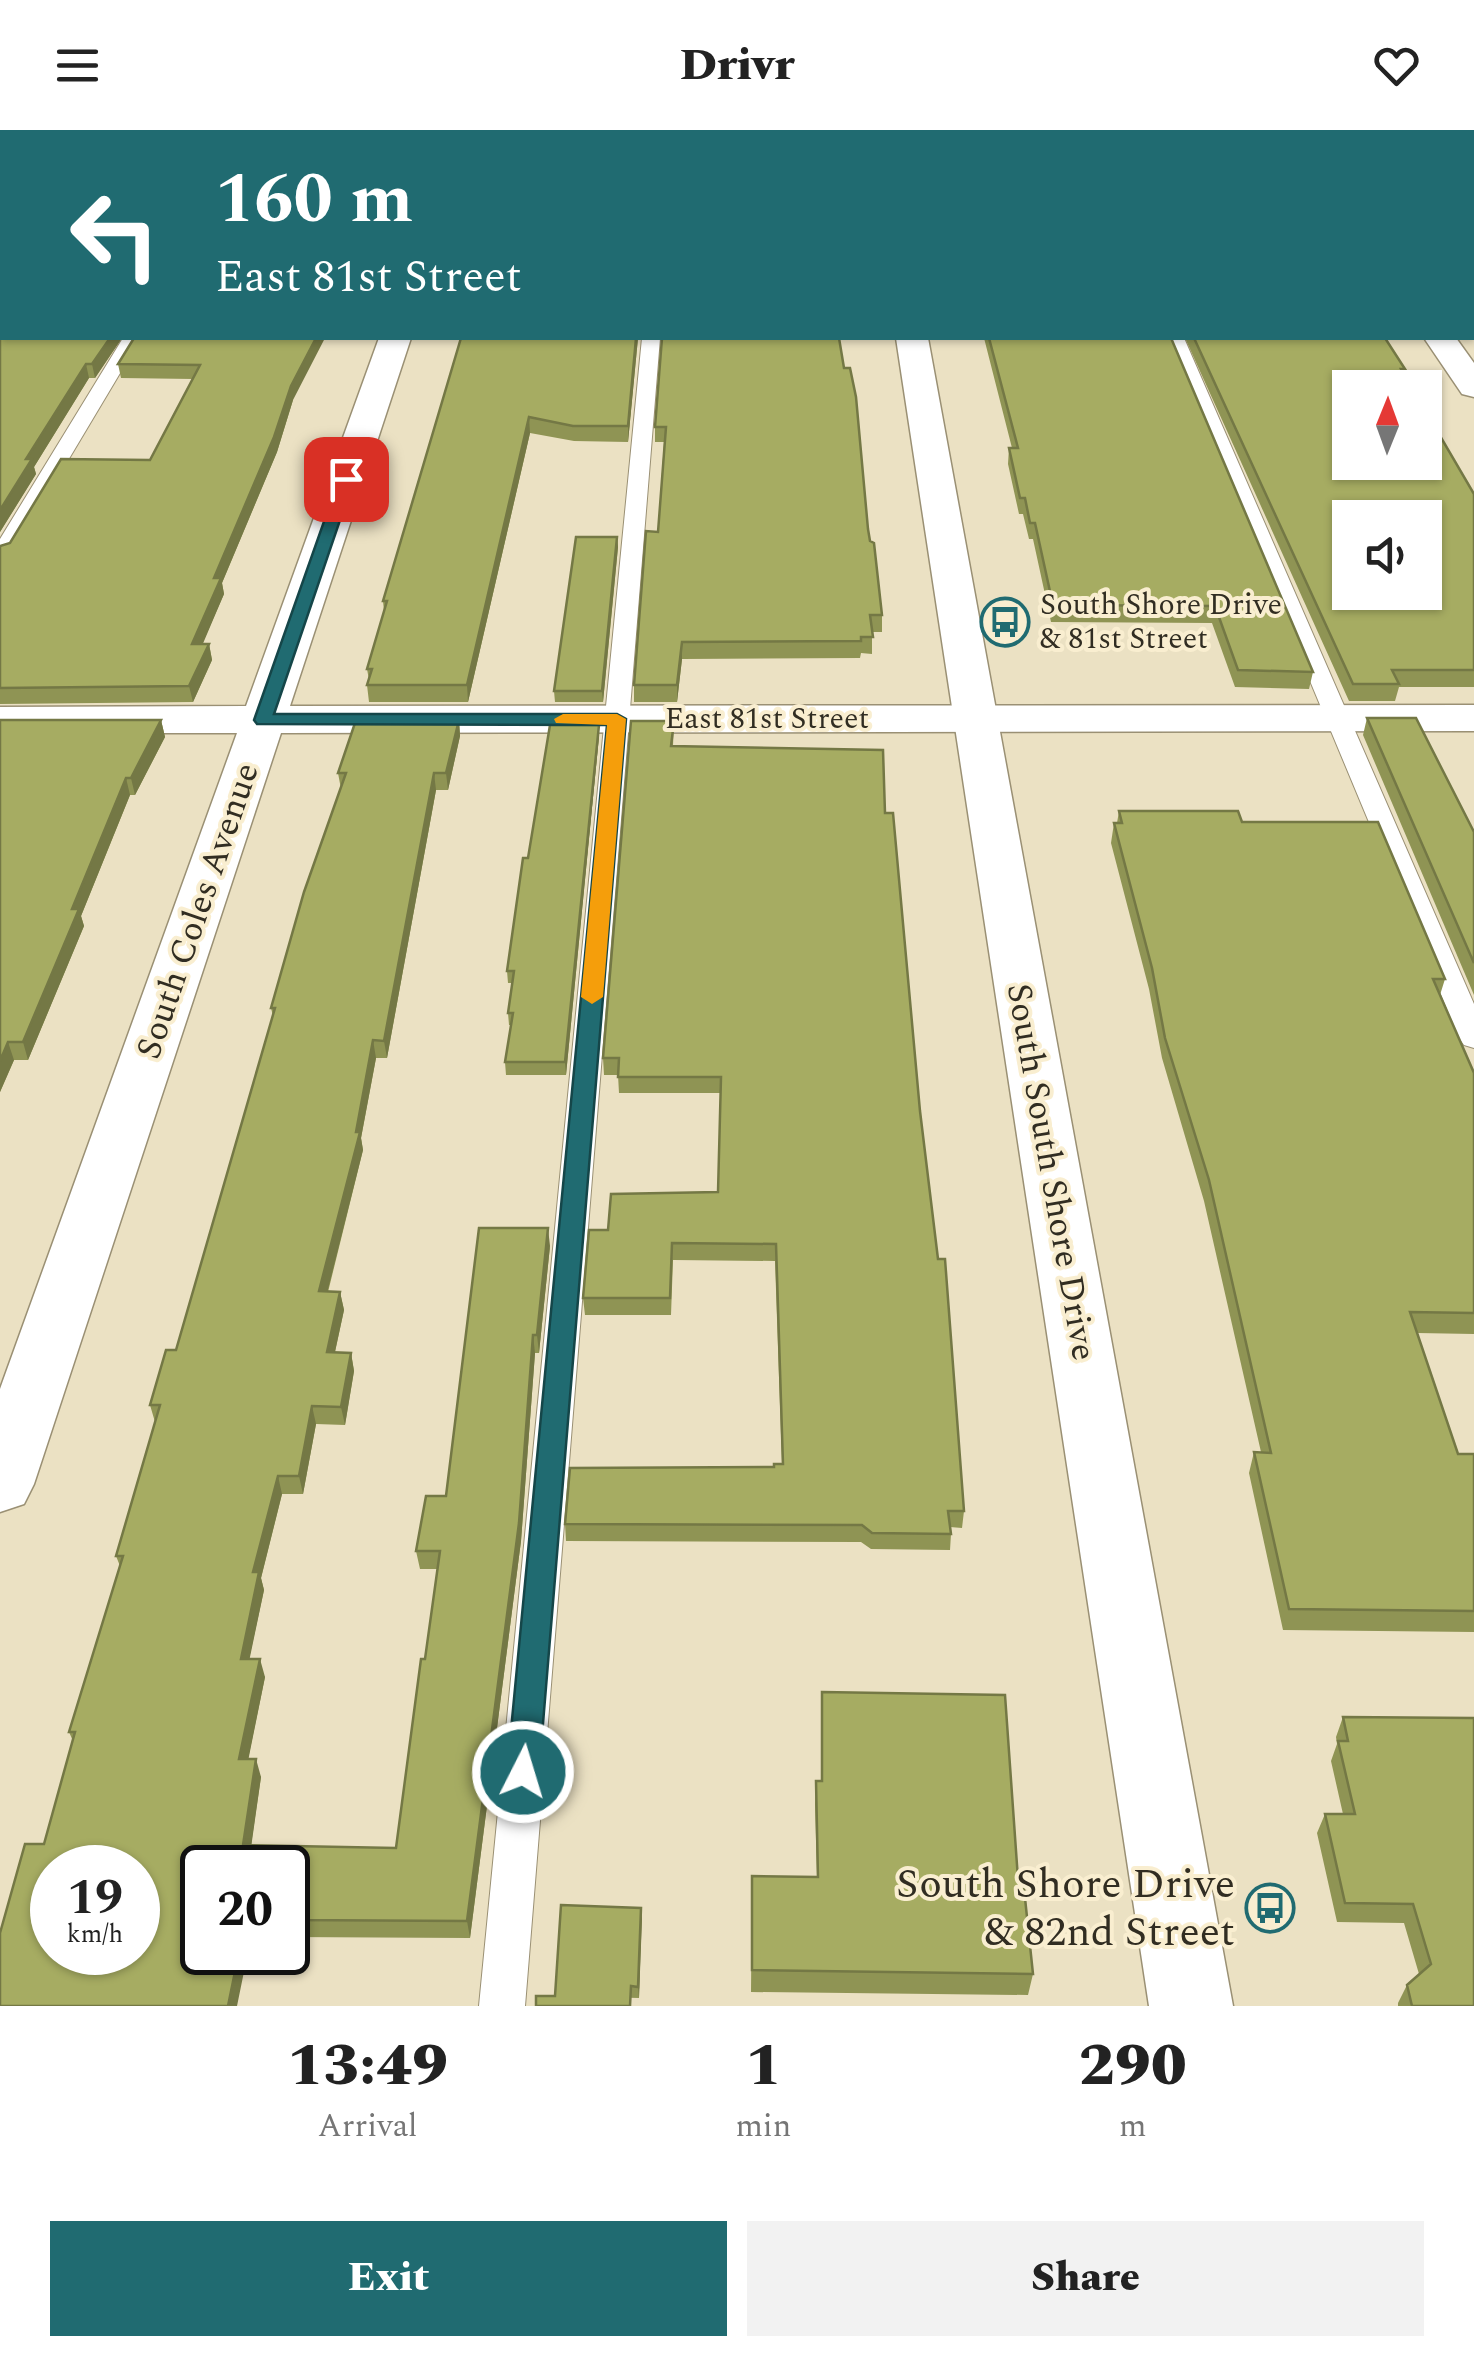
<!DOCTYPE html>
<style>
:root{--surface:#fff;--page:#f2f2f2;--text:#222;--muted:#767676;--accent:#206b71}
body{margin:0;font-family:Spectral,serif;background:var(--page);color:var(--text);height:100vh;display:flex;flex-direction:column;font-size:38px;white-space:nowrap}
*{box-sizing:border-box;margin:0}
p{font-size:32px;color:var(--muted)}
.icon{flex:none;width:55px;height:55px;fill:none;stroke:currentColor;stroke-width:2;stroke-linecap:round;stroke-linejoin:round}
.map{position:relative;height:1876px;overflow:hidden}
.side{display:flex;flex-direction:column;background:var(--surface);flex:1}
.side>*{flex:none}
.banner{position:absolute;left:0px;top:0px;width:1475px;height:210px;box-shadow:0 2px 8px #0004;background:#206b71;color:#fff;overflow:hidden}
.needle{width:65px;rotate:1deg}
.controls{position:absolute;left:1332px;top:240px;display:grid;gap:20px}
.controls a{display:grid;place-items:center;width:110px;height:110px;border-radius:0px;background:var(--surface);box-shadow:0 2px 8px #0004;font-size:50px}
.speed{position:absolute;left:30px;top:1715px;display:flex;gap:20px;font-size:50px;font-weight:700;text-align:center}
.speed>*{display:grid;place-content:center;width:130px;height:130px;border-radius:50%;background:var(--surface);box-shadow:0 2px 8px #0004;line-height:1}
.speed small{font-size:25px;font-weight:400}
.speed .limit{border:5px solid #111;border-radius:15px;background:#fff;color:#111}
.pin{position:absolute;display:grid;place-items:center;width:85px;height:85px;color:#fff;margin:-42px;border-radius:20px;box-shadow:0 5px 15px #0006}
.me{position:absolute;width:110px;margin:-55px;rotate:5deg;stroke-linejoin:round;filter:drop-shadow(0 0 8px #0008)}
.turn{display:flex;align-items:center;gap:35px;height:210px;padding:0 50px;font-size:45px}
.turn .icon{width:130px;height:130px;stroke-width:2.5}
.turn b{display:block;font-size:70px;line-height:85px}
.eta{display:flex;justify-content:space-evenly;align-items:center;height:170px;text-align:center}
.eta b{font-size:60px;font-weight:800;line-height:70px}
.primary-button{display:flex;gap:20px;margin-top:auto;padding:20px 50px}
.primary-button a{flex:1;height:115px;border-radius:0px;background:var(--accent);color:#fff;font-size:40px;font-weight:800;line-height:115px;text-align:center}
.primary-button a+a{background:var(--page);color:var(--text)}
header{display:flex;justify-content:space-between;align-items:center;height:130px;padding:0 50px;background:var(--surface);font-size:45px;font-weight:800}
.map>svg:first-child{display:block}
</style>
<header><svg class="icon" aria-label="menu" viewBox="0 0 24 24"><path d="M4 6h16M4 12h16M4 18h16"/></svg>Drivr<svg class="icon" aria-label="heart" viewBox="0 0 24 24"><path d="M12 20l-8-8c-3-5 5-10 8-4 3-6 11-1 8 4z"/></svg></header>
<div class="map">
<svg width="1474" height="1876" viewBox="0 0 1474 1876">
<rect width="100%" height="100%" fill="#ebe1c3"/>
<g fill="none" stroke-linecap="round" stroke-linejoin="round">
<!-- lane casing -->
<g stroke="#9a9074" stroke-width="2">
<path id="lane" d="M123,208h18l-130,218 -11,6v-23z
M642,208h18l-135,1668h-46z
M1167,208h17l290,666v44l-10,-3 -5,-7z"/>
</g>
<!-- street casing -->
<g stroke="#9a9074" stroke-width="3">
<path id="street" d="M1283,0h26l2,2h-26z
M0,93l2,1v17h-2z
M379,208h32l-121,368 1184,-1v26l-1193,2 -247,751 -10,20 -24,8v-123l237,-656h-237v-26l246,-1z
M1424,208h32l18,25v34l-12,-3z"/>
</g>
<!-- secondary casing -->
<g stroke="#9a9074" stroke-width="3">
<path id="secondary" d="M864,0h26l1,2h-25z
M896,208h32l305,1668h-84z"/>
</g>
<!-- lane -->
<use href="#lane" fill="#fff" fill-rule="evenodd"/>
<!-- street -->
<use href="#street" fill="#fff" fill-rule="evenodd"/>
<!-- secondary -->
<use href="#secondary" fill="#fff" fill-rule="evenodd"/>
</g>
<!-- wall -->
<path fill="#8f9454" d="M0,0h422l-1,2h-419v82h-2v-62h2l-2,-2z
M0,107l2,101h120l-27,40h-6l-55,89 2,7 -36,58z
M134,208l159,62 -16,52 -55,131 2,11 -22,50h7l3,16 -19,42 -193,2v-158l10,-3 140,-83 43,-81 -72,-1 -3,-14z
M461,208h177l-10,104 -54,-1 -44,-8 -62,269h-99l-2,-17 2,-5 -2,-11 17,-58 -1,-10z
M662,208l206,191 14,86v17h-10v22l-11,-1 -1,5 -178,1 -5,43h-43v-17l24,-153 6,-90h-9v-15z
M984,208h187l142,334 -4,17 -74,-2 -23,-64 -161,-1 -18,-83h-4l-6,-25h-4l-11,-50 1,-16h3z
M1185,208h200l20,31 -1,5 70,120v193h-75l-4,14h-46z
M617,407l1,10 -15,155h-48l-1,-11z
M1367,588l107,114v163l-111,-260z
M0,590h161l4,17 -30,58h-5l-49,121 3,10 -56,134h-14l-14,32z
M459,590l1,16 -12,54h-12l-49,268h-11l-15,80 2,12 -35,142h12l4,18 -9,42 16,1 3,18 -9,54 -29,-1 -13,70h-21l-21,84 3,12 -15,69 16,18 -17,82 13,18 -10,68 145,3 42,-279h-18l-4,-18 30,-55 104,-250 -11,107h-4l-14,188 -51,397 -182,-1v-69l-244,-24 29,-103 -4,-9 51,-166 -4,-10 39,-134 -5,-17 26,-55 97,-334 -2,-8 70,-219 -3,-16z
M674,591l-1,25 212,67 35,298 44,400 -2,17 -12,-1 1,7 -1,16 -79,-1 -10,-7 -295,-1 -1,-17 217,-60 -7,-203 -102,-1 -2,55h-86l-2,-17 25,-68 110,-38 3,-99h-102l-1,-18h-14l-1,-17z
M599,606l-33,339h-60l-1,-13 6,-37h-2l-1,-12 4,-30h-4l-1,-12 21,-113z
M1119,681l123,11 203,157 -5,16 34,78v261l-57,-1 41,121h16v178l-191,-2 -34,-157 5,-21h7l-57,-251 -42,-143 -13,-69 -38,-146 3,-20h3z
M822,1562l196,187 15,95 -5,21 -277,-3 1,-116 65,1 -2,-73 1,-23h5z
M1343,1587l131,289h-76v-3l9,-18 12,-11 -15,-51 -67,-1 -20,-89 8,-19h18l-12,-53 6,-17 -1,-7z
M641,1778l-2,90 -84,-2z"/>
<!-- shaded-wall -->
<path fill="#747845" d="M110,208h12l-27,40 -3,-14z
M316,208h9l-32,62 -16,52 -55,131 2,11 -28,66 -4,-16 22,-66 77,-192z
M636,208h2l-10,104v-16z
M86,234l3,14 -55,89 2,7 -36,58v-22l26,-51z
M529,287l1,16 -62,269 -1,-17z
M617,407l1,10 -15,155 -1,-11z
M682,512v17l-5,43v-17z
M209,514l3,16 -19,42 -4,-16z
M161,590l4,17 -30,58 -4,-17z
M459,590l1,16 -12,54 -2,-17z
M599,595v11l-33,339 -1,-13z
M434,643l2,17 -49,268 -3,-17z
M126,648l4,17 -49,121 3,10 -56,134 -5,-18 49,-133z
M373,910l3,18 -15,80 2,12 -40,159 -4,-18 37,-159z
M8,912l6,18 -14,32v-31z
M548,1098l2,18 -11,107 -2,-18z
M340,1162l4,18 -13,60 -4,-18z
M533,1205l2,18 -14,188 -51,397 -3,-17z
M351,1223l3,18 -9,54 -4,-18z
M312,1276l4,18 -13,70 -4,-18z
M278,1346l4,18 -21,84 3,12 -18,86 -5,-17 12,-87z
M260,1529l5,18 -20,99 -6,-17z
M256,1629l5,18 -12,85 -6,-17z
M641,1778l1,11 -3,79 -1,-11z
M239,1822h9l-11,54h-9z"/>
<!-- building -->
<path fill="#a6ac62" stroke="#747845" stroke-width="2.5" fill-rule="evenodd" d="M0,0h416l-1,2h-413v70h-2v-50h2v-13h-2z
M521,0h299v2h-300z
M933,0h324l2,2h-325z
M2,104v104h108l-18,26h-6l-60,95h6l-32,51v-273z
M134,208h182l-25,48 -17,51 -60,141h7l-29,66h17l-20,42 -189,2v-142l10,-3 51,-84 89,1 50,-95 -82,-1z
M461,208h175l-8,88h-55l-44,-9 -62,268h-100l5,-16h-5l20,-68h-4z
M662,208h177l5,30h6l6,29 12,132 2,12 4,2 8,72h-12l3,22h-12v4l-179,1 -5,43h-43l12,-154 12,1 8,-105h-11z
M989,208h182l142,334 -75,-2 -23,-64 -162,-1 -18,-82h-5l-5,-25h-5l-11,-50h9z
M1194,208h191l20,31h-4l11,19h-62v74h75v-52l49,84v176h-82l7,14h-46zM1350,388h75v74h-75z
M576,407h41l-15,154h-48z
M1367,588h49l58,114v131z
M0,590h161l-30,58h-5l-54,131h7l-56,133h-15l-8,19z
M356,590h103l-13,53h-12l-50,268 -11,-1 -17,92h4l-41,159 21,1 -13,60 24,1 -10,54 -29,-1 -13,70h-21l-25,96h6l-18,87h19l-21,100h17l-13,86 153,3 25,-189h4l15,-108h-24l10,-55h20l33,-268h69l-11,107h-4l-14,188 -52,398 -179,-1v-52h-86v84h37l-11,54h-228v-73l25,-89h19l31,-112h-6l54,-176h-7l44,-151h-10l16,-55h10l99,-342h-4l33,-116 42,-119h-8zM52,1738h86v84h-86z
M631,591h43l-3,25 212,4 2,63h8l27,298 18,148h7l19,252h-16l3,23 -79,-1 -10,-8 -297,-1 5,-56 204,-1v-3h9l-7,-220 -104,-1 -2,55h-87l6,-68h19l3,-36 107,-2 3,-115h-103l1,-19h-16z
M550,595h49l-34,337h-60l8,-49h-5l6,-42h-7l16,-113h5z
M1119,681h119l4,11h136l67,157h-12l41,94v240l-64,-1 48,142h16v157l-185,-2 -35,-157 17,1 -62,-273 -44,-142 -13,-70 -38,-145h8z
M822,1562l183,3 13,184h5l10,95 -281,-4v-94l66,1 -2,-96h6z
M1343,1587l131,1v288h-62l-5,-21 24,-21 -18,-60 -68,-1 -20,-89h30l-17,-73h10z
M561,1775l80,3 -3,79 -7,-1 -1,20h-94v-10h19z"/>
<!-- route -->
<path fill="#206b71" stroke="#154649" stroke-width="2.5" d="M346,344l8,5 -80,235h343l9,5 -87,1053 -5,10 -11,4 -12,-4 -4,-10 100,-1047 -350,-1 -3,-4 85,-241z"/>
<!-- slow -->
<path fill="#f59e0b" d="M563,584h54l9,5 -23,278 -11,7 -11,-7 26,-272 -51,-2 -2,-4z"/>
<!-- icons -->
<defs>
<g id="bus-ring" transform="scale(2.5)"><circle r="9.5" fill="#f9eed0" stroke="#206b71" stroke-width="1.5"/><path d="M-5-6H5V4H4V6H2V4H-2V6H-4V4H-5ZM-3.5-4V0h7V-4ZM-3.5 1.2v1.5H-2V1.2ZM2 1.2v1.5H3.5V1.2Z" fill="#206b71"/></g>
</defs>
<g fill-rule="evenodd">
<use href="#bus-ring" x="1005" y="492"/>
<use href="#bus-ring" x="1270" y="1778"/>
</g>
<g text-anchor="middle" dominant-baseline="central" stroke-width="8" stroke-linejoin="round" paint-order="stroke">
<!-- far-poi labels -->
<g font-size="30" fill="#312d22" stroke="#f9eed0" text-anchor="start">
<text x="1040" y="475">South Shore Drive<tspan x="1040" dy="34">&amp; 81st Street</tspan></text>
</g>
<!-- far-street labels -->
<g font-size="30" fill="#312d22" stroke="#f9eed0">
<text x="767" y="589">East 81st Street</text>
</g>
<!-- street labels -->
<g font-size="35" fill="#312d22" stroke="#f9eed0">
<text transform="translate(198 781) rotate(-71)">South Coles Avenue</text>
<text transform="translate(1051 1042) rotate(80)">South South Shore Drive</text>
</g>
<!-- near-poi labels -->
<g font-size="42" fill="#312d22" stroke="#f9eed0" text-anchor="end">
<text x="1235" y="1754">South Shore Drive<tspan x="1235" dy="48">&amp; 82nd Street</tspan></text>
</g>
</g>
</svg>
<div class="controls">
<a><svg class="needle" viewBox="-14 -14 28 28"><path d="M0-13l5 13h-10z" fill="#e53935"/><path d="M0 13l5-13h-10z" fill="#767676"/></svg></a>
<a><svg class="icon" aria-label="sound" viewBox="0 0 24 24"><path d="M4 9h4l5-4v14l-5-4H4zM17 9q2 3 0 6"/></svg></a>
</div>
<div class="speed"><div>19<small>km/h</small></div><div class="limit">20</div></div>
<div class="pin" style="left:346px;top:349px;background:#d93025"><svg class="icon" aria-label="arrive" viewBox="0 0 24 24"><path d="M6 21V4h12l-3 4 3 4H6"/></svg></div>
<svg class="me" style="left:523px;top:1642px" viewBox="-20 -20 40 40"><circle r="17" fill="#206b71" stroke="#fff" stroke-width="3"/><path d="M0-11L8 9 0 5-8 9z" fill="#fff"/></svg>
<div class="banner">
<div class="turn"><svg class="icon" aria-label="left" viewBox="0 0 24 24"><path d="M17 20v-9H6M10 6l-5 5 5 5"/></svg><div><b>160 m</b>East 81st Street</div></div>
</div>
</div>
<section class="side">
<div class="eta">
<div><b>13:49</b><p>Arrival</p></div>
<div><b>1</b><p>min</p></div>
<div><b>290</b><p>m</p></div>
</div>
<div class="primary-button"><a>Exit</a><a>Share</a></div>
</section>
